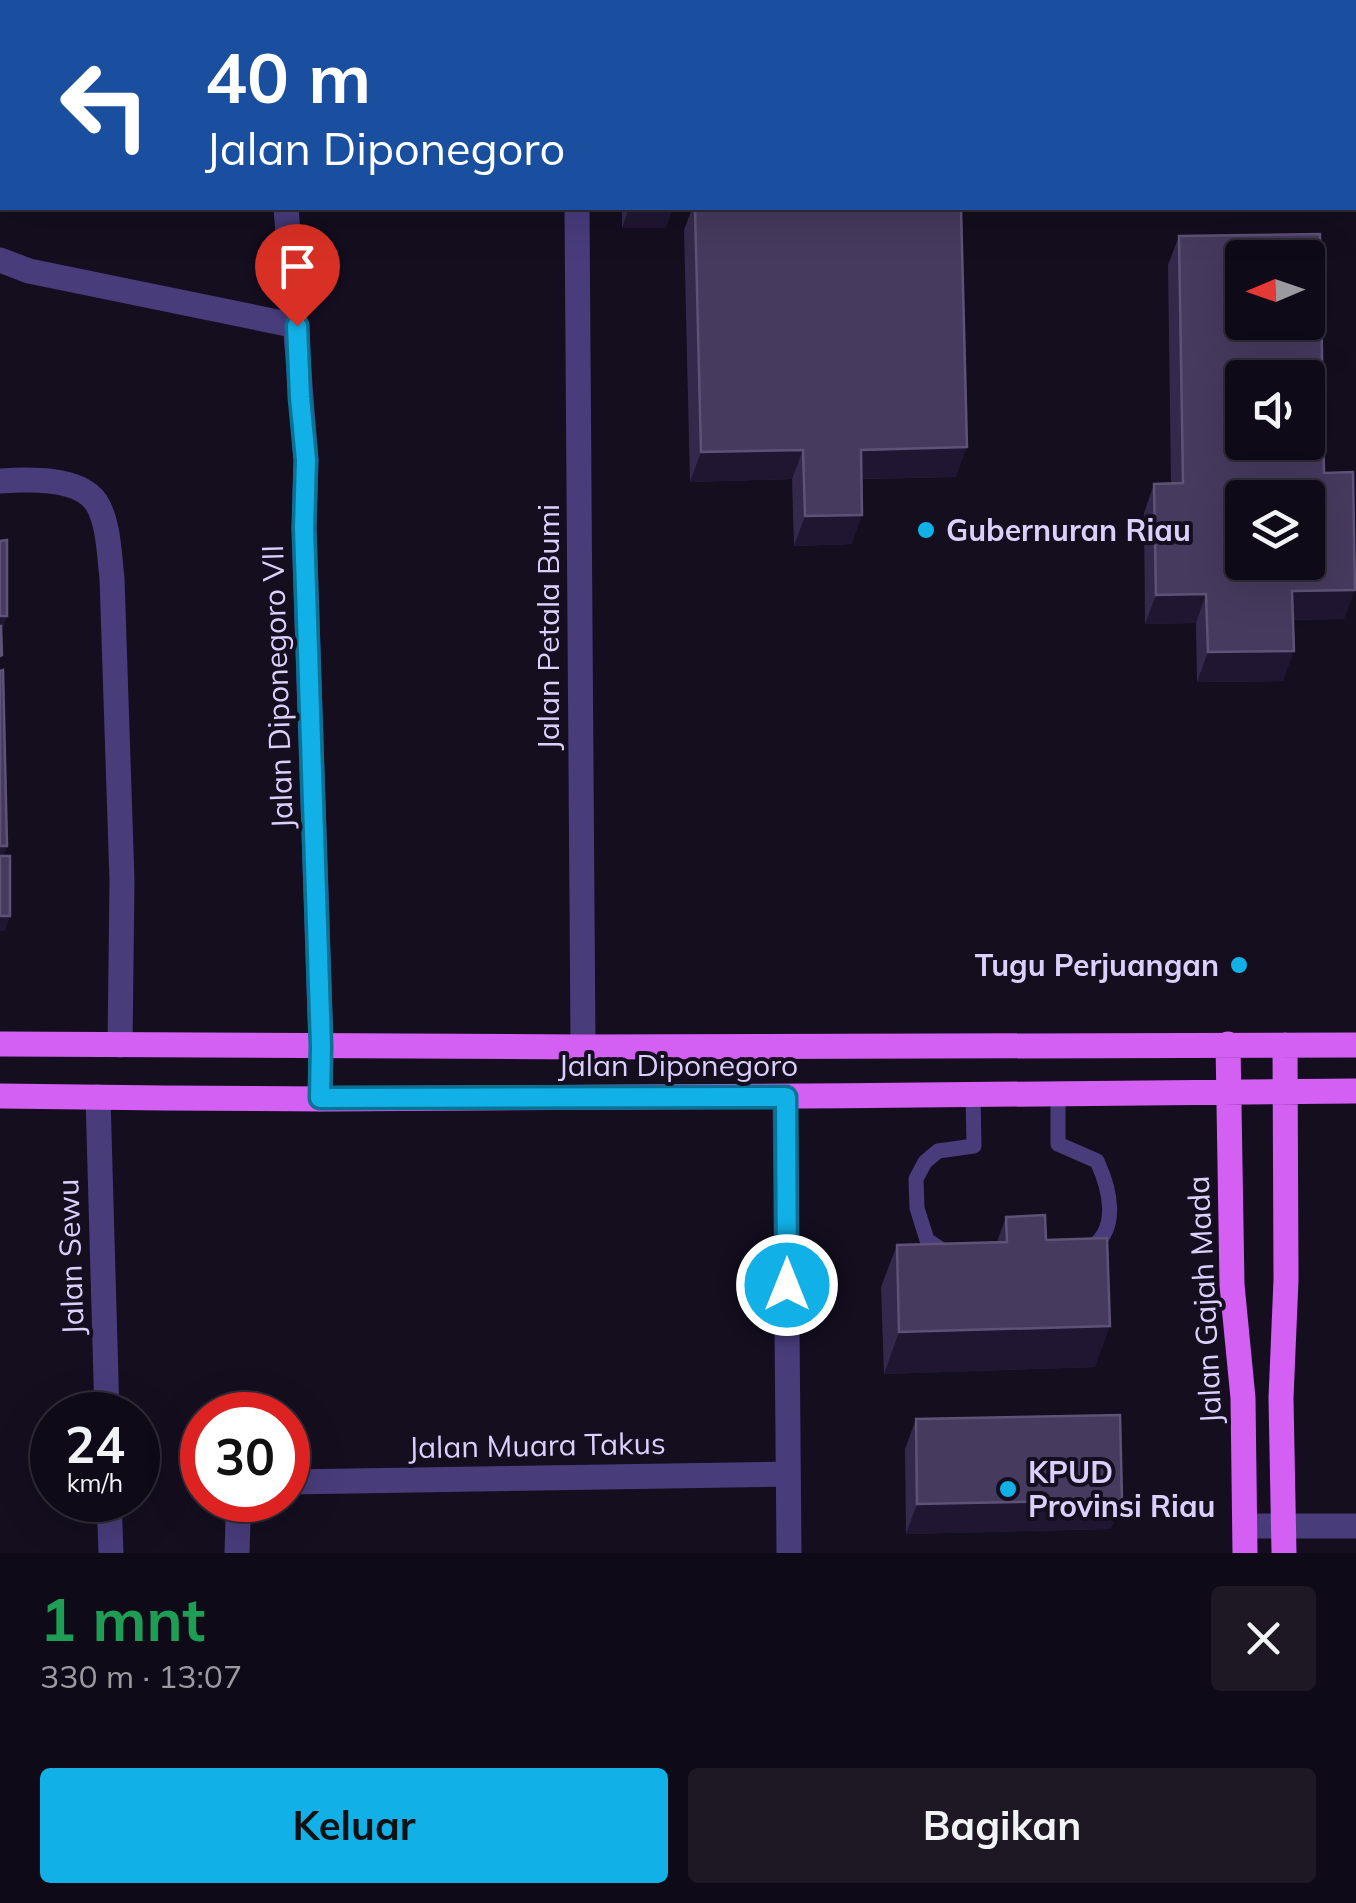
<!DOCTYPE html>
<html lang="id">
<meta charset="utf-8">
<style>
:root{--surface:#0f0a17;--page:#1d1824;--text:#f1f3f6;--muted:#9b9aa1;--line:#2f2b36;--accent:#11b0e6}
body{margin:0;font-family:Mulish,sans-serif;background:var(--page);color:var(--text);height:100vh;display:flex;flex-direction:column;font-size:38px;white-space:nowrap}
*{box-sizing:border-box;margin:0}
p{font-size:32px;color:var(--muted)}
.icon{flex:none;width:55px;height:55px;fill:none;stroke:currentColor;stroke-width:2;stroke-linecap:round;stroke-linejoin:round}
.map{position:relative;height:1553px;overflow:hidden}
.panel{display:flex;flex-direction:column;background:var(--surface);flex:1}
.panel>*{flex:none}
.top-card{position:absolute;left:0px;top:0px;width:1358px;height:210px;box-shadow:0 10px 40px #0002,0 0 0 2px var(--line);background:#1a4fa0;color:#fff;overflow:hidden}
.needle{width:65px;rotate:268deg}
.buttons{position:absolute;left:1225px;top:240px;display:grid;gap:20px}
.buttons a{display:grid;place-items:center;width:100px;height:100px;border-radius:10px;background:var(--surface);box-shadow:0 10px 40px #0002,0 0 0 2px var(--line);font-size:50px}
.speed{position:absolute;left:30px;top:1392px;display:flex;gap:20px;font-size:50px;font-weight:700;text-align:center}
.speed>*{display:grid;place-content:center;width:130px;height:130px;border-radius:50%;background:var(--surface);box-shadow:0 10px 40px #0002,0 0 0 2px var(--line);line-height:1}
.speed small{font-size:25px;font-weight:400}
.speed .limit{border:15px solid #d22;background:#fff;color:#111}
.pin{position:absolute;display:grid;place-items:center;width:85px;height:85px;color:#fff;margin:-102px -42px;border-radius:50% 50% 50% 0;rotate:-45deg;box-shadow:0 0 10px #0007}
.pin .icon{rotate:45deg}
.me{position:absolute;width:110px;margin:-55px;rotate:0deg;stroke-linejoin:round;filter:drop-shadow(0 0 8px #0008)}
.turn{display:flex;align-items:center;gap:35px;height:210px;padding:0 40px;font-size:45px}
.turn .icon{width:130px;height:130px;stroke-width:2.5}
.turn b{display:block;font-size:70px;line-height:85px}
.round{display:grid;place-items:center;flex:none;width:105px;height:105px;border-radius:10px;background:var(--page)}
.head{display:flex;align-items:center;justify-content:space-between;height:170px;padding:0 40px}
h1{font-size:60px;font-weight:700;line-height:75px;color:#1e9e55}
.cta{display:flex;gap:20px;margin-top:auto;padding:20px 40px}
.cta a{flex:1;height:115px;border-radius:10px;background:var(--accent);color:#111;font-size:40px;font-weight:700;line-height:115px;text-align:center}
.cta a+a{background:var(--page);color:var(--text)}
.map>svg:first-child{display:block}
</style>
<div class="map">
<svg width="1356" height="1553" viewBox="0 0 1356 1553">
<rect width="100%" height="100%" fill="#140e1f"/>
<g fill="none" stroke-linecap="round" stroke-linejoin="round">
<!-- stream -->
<path stroke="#0c163a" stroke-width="9" d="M67,2l1,-2
M0,163l2,-4"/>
<!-- path -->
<path stroke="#369ea9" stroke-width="5" stroke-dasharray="5 8" stroke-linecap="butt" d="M1230,2v-2"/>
<!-- lane -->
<path stroke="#483c7b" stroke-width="15" d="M288,0l13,2
M1058,1092v52l39,17c13,28 24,71 -10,89
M950,1255l-23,-15 -10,-32 -1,-29 9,-17 13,-11 36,-5 -1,-53"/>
<!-- street -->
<path stroke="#483c7b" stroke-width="25" d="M576,0v2
M329,2l1,-2
M286,208l20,252 -2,68 17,518 -1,53
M577,208l6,839
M0,260l29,11 268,55
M0,481c27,-2 79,-4 96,21 13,20 13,52 16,76l10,303 -2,164
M98,1097l9,318
M785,1097l4,456
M288,1482l500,-8
M109,1500l2,53
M1245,1526h111
M237,1553l1,-34 12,-19"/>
<!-- primary -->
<path stroke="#d35ff3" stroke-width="25" d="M0,1044l583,3 773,-2
M1228,1044l4,241 11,113 2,155
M0,1096c109,1 217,3 326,3 343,-1 687,-5 1030,-8
M1284,1553l-3,-155 5,-118 -1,-235"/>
</g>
<!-- wall -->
<path fill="#35294b" d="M622,208h51l-8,20h-43z
M692,208h269l-5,269 -94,2 -10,65 -58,2 -2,-67 -102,3 -6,-252z
M1179,236l145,237 20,146 -51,1 -10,61 -86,1 -1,-59 -51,1 -1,-111 10,-29 17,-1 -3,-218z
M1006,1217l40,23 49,127 -211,7 -3,-87 16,-42 100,-3z
M916,1419l195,110 -205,5 -1,-85z"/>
<!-- shaded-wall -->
<path fill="#201632" d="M629,208h44l-8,20h-43z
M967,447l-11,30 -106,2 11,-29z
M803,450l-11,29 -102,3 11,-30z
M862,515l-10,29 -58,2 11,-30z
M1355,590l-11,29 -62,1 10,-29z
M1206,594l-10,29 -51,1 11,-29z
M0,616h7l-5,15h-2z
M1294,651l-11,30 -86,1 11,-30z
M0,846h7l-5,15h-2z
M0,916h10l-5,15h-5z
M1110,1326l-15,41 -211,7 15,-42z
M1122,1500l-11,29 -205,5 11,-30z"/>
<!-- building -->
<path fill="#463a5e" stroke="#5e5277" stroke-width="2.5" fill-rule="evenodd" d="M841,0h96v2h-96z
M695,208h266l6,239 -106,3 1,65 -57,1 -2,-66 -102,2z
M1320,234l4,239 29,-1 2,118 -63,1 2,60 -86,1 -2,-58 -50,1 -2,-111 29,-1 -4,-247zM1242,258h66v64h-66zM1242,378h66v64h-66zM1242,498h66v64h-66z
M7,540v76h-7v-75z
M0,626h1l1,29 -2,1z
M3,670l4,176h-7v-175z
M0,856h10v60h-10z
M1045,1215l1,25 61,-2 3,88 -211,6 -2,-87 110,-3 -1,-25z
M1120,1415l2,85 -205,4 -1,-85z"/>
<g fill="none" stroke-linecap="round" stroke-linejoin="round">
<!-- route casing -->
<g stroke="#0b7296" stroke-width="25">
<path id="route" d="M297,326l3,71 6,63 -2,68 17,518 -1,52 466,-1 1,188"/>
</g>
<!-- route -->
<use href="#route" stroke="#11b0e6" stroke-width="18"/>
</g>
<!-- markers -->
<g fill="#11b0e6" stroke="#140e1f" stroke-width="4">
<circle cx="926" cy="530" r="10"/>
<circle cx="1239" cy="965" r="10"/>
<circle cx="1008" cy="1489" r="10"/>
</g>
<g text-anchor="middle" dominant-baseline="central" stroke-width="8" stroke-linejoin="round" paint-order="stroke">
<!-- poi labels -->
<g font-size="30" font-weight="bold" fill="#dbcffc" stroke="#140e1f" text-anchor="start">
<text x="946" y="530">Gubernuran Riau</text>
<text x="1219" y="965" text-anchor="end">Tugu Perjuangan</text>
<text x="1028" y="1472">KPUD<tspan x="1028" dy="34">Provinsi Riau</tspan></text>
</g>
<!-- street labels -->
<g font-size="30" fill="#dbcffc" stroke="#140e1f">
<text transform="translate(548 627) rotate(-90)">Jalan Petala Bumi</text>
<text transform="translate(277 687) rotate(-92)">Jalan Diponegoro VII</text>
<text x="678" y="1065">Jalan Diponegoro</text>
<text transform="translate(70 1257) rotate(-92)">Jalan Sewu</text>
<text transform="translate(1204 1300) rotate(-93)">Jalan Gajah Mada</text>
<text transform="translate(537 1445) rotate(-1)">Jalan Muara Takus</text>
</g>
</g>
</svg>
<div class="buttons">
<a><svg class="needle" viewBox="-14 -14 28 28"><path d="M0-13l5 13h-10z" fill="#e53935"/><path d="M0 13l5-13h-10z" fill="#9b9aa1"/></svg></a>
<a><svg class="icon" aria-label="sound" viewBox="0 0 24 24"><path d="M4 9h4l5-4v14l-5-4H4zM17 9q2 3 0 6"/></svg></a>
<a><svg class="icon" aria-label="layers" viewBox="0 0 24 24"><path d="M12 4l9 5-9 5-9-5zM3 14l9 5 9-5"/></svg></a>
</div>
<div class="speed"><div>24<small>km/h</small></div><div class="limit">30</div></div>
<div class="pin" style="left:297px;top:326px;background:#d93025"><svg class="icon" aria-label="arrive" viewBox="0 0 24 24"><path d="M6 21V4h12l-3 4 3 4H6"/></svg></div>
<svg class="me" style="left:787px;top:1285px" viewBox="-20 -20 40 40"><circle r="17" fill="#11b0e6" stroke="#fff" stroke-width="3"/><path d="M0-11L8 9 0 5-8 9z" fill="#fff"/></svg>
<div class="top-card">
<div class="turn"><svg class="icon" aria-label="left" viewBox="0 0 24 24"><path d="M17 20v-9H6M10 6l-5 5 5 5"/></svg><div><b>40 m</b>Jalan Diponegoro</div></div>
</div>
</div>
<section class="panel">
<div class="head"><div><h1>1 mnt</h1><p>330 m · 13:07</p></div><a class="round"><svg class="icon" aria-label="close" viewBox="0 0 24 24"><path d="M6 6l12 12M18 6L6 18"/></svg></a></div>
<div class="cta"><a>Keluar</a><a>Bagikan</a></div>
</section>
